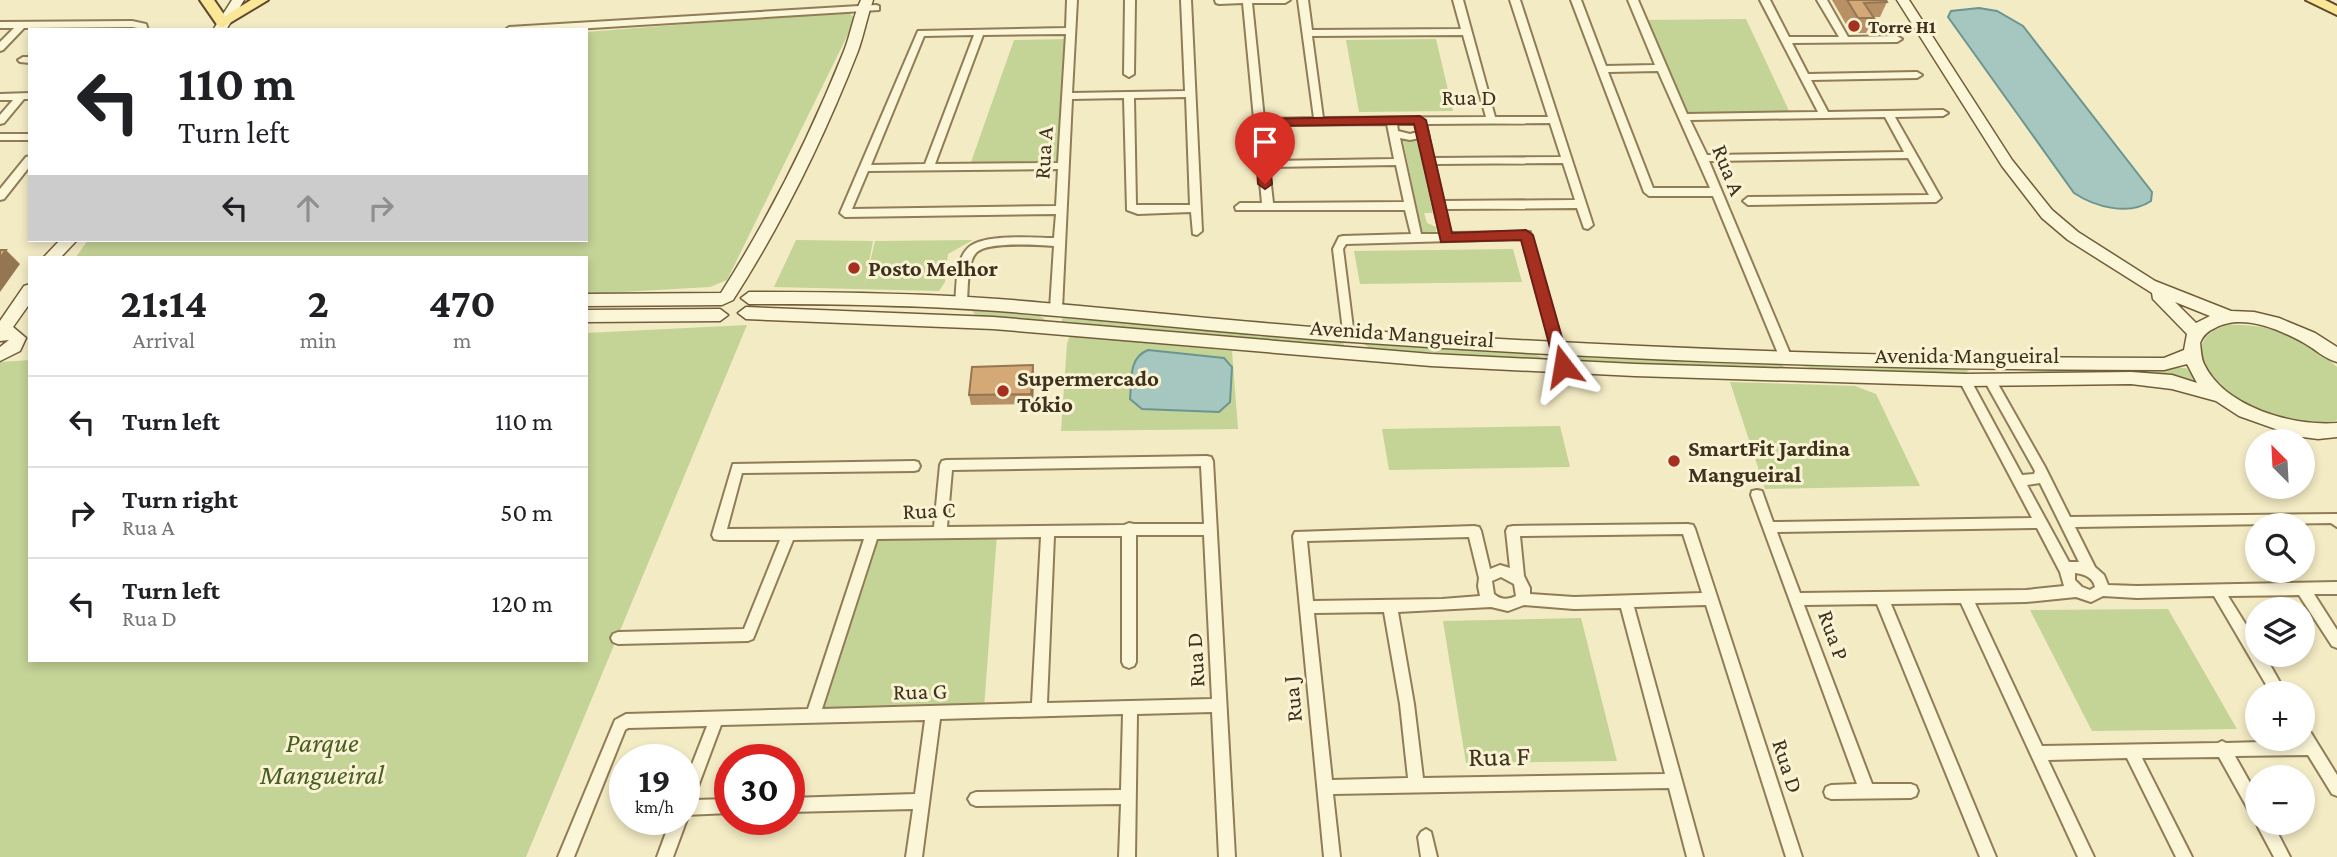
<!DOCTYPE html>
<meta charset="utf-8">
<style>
:root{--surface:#fff;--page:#f6f6f6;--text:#202124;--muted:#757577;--line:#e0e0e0}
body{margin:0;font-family:"Crimson Pro",serif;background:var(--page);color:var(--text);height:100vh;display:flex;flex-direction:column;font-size:26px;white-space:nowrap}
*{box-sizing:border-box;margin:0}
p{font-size:23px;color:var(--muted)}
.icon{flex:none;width:38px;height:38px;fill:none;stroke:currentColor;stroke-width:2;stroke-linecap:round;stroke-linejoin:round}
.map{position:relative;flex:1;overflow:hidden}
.side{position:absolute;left:28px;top:256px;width:560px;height:406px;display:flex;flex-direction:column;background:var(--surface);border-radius:0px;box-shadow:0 4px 10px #0003}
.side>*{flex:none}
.guide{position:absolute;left:28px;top:28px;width:560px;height:214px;border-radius:0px;box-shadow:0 4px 10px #0003;background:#fff;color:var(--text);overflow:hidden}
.needle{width:46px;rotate:336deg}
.controls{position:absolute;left:2245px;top:429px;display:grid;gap:14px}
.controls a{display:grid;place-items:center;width:70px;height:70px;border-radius:50%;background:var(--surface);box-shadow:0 4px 10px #0003;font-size:35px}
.speed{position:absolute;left:609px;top:744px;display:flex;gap:14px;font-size:35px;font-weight:700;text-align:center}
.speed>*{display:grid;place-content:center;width:91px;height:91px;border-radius:50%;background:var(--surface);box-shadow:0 4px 10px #0003;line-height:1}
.speed small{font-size:18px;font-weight:400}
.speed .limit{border:10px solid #d22;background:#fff;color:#111}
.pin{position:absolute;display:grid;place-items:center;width:60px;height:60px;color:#fff;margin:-72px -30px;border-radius:50% 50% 50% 0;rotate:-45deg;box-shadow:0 0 7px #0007}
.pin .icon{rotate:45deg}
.me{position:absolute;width:77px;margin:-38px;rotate:346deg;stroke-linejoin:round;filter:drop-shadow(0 0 5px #0008)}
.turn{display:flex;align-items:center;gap:24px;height:147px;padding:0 35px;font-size:32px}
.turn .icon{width:91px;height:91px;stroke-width:2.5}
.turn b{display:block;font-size:49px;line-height:60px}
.lanes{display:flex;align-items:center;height:66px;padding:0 35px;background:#0003;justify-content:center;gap:35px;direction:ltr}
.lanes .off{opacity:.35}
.eta{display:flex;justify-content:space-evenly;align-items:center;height:119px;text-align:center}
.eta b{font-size:42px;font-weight:700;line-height:49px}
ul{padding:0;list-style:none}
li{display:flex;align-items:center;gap:21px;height:91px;padding:0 35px;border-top:2px solid var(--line)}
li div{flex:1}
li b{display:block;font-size:26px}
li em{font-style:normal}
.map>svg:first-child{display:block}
</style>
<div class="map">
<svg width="2337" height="857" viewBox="0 0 2337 857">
<rect width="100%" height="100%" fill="#f3ebc4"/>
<!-- green -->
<path fill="#c4d396" d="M847,12l9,6 -129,262 -17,7 -124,7v-37h-510l12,-17h498v-208z
M1746,19l44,94h-104l-41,-93z
M1068,39l-7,121 -6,4 -85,1 44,-125z
M1436,39l17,72 -94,1 -13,-72z
M1403,140h14l16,73h-9l3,10 9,4v5h-14z
M796,240l77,1 -9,47 11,-47 98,-1 -25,14 -3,28 -6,9 -165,-4z
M1513,249l9,33 -162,2 -6,-33z
M971,309l64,4 11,7 -70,-4z
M1062,315l281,25 1,7 -282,-25z
M747,325l-221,532h-526v-495l30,-2v300h556v-327z
M2228,325c42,-2 79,13 109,42v53c-58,28 -193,-71 -109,-95z
M1070,335l162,16 6,78 -177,2 6,-87z
M1361,342l174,12 13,6 -177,-11z
M1570,356l211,9 14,7 -224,-10z
M1797,365l175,3 -8,6h-69l-84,-6z
M2102,368h84l16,17 -224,-11z
M1730,382l125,4 21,8 44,92 -155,3z
M1560,426l10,41 -181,3 -7,-41z
M997,534l-13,174 -159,3 -6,-8 53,-162 9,-5z
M2168,609l69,120 -145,2 -62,-121z
M1581,618l36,143 -151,2 -23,-142z"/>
<!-- water -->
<path fill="#a6c6c0" stroke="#6b9590" stroke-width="2" d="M1979,8l18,3 26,15 129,166 -1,9c-22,15 -56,6 -77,-8l-126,-176 3,-6z
M1148,350l76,8 8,9 -2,35 -11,10 -77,-3 -12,-10c2,-19 -2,-41 18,-49z"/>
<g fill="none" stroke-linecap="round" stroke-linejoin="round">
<!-- street casing -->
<g stroke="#907c57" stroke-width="4">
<path id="street" d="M1067,0h10l-5,93 113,-2 -4,-91h10l11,231 -5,4 -4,-1 -2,-22 -53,2 -11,-4 -3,-112 -52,1 -10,210 -6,4 -6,-4 4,-63c-17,-1 -67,-5 -78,7 -9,9 -8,38 -9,50l-2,3h-8l-2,-3c2,-16 0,-41 12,-54 14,-16 67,-11 87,-11l2,-24 -211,3 -5,-4 78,-182 148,-3zM1066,34l-8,129 -123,1 48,-129zM974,35l-49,129 -54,1 53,-129zM1186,97l4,108h-54l-2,-107zM1058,169l-2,37 -204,3 16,-38z
M1125,0h10l-1,74 -5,3 -5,-3z
M1215,0h75l-5,3h-33l12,116 50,-1 -16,-118h10l4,30 149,-1 -8,-29h10l32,117h53l-38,-117h10l73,225 -5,4 -4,-1 -7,-20 -132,1 5,24 80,-1 39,134 -2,3h-8l-2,-3 -35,-127 -176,5 -3,5 11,87 -2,3h-8l-11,-90 6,-12 4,-1 68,-2 -6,-24h-169l-1,-3 5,-4h22l-19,-200 -24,1 -3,-1zM1463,35l23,82 -163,1 -11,-82zM1550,123l11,34 -128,1 -7,-34zM1387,124l7,35 -126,2 -3,-36zM1397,124h19l2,8 -8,2 -12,-3zM1400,138l10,2 9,-2 21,96h-19zM1563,163l12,37 -132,1 -8,-37zM1396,165l8,37 -131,1 -4,-36z
M1571,0h10l25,66 49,-1 -27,-65h10l49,114 131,-2 -58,-112h10l19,37h50l-22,-37h10l21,37 49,-1 5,3 -5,3 -105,1 16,31 109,-2 5,3 -5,3 -106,2 17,32 115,-2 5,3 -5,3 -48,1 46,81 -5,4 -188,3 -5,-4 5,-4 181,-2 -21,-37 -199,3 82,195 -2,3h-8l-2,-3 -66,-160h-64l-5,-4zM1658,71l52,117h-57l-45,-116zM1885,117l19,35 -197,3 -17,-35z
M876,5l3,1v4l-320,20h-54l4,-3z
M132,21l14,3 2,6h-10v-2l-6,-1 -108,1 -21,22 -3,1v-9l14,-14h-14v-6z
M23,57h7v6l-10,-1 -2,-2z
M30,93v6h-6l-20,24 -4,1v-9l13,-15h-13v-6z
M0,134h30v6h-30z
M30,156v10l-26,33 -4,1v-11l26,-32z
M1965,375l4,2 53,98 12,-1 1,-3 -51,-91 2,-3h8l51,90 25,50 267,-3v13l-6,-4 -256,4 20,40 9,8 4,10 29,1 200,-4v12h-23l23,36v18l-5,-2 -33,-51 -71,1 30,48v10h6l22,39h-15l-57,-97 -77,2 -34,-2 -12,6 -15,-5 -50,5 -51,1 67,143 176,-3 4,-2 4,2 74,-2 -2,-3h5v-12l5,2 29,47v21l-5,-2 -24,-39 -73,1 23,41v25h14l18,35h-16l-16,-30 -2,-7 -3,-2 -34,-61 -77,1 50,99h-16l-49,-99 -79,2 46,97h-16l-117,-254 -70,1 105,253h-16l-103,-253 -73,1 68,179h39l5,2 2,5 -2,5 -5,2 -80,1 -5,-2 -2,-5 2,-5 5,-2 26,-1 -106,-289 1,-4 5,-1 5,1 11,31 259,-4 -73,-138zM2040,483l39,79h-10l-42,-77zM2037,528l23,44 4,14 -38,4 -226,3 -23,-61zM2075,573c9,1 18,4 20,14l-5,3 -8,-3 -7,-7z
M1207,456l4,1 2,4 22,396h-16l-7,-145 -75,2 -2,143h-16l2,-53 -145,2 -5,-2 -3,-5 3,-5 5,-2 145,-2 2,-76 -183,5 -18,138h-16l7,-48 -124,3v-14l126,-4 10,-74 -204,5 -28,75 37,-1v14l-45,2 2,4 -14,38h-16l14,-38h13v-34l23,-59 -79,2 -3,2 -51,127h-16l57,-137 11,-6 182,-5 56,-170 -71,1 -40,99 -5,2 -130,3 -5,-2 -2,-4 2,-4 5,-2 126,-3 36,-89h-61l-5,-1 -2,-4 21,-71 181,-3 4,1 2,4 -2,4 -4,1 -172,2 -15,56 207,-2 6,-62 2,-4 4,-1zM1201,466l3,58h-70l-5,-1 -5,2 -177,2 5,-57zM1136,535h68l8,164 -165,4 7,-167h68v126l2,4 5,2 5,-2 2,-4zM1041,537l-9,166 -210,6 55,-170z
M1688,524l5,1 2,4 107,328h-16l-80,-252 -72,2 69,250h-16l-18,-69 -336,6 7,63h-16l-31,-321 2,-4 179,-6 5,1 2,4 9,38 10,-4 10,3 -4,-37 2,-4 5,-1zM1683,534l19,59 -128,4 -44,-3v-6l-6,-12 -4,-40zM1469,537l10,41 -1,8 2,10 -38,3 -129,2 -6,-60zM1501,577l13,7 2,12c-8,4 -15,4 -22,-2l-2,-13zM1524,605l50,4 47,-1 44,166 -242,4 -9,-74 -16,-92 93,-5 17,4zM1384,612l16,92 8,74 -76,2 -18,-167z
M1426,829l5,3 6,25h-16l-3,-20 3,-5z"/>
</g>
<!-- secondary casing -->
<g stroke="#725d3b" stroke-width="3">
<path id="secondary" d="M232,0h12l-18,30h-13z
M861,0h12c-6,17 -9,34 -15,51 -34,87 -75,171 -125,249l-11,5 -136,1v-12l135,-1c49,-77 89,-157 123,-242 7,-17 9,-35 17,-51z
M1897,0h12l103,160 40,50 26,22 77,49 76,30 23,1 25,6 36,15 22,14v15c-12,-3 -22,-13 -33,-19 -25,-14 -62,-30 -89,-15 -7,3 -12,7 -15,15 1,7 1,15 4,21 20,43 90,63 133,59v14l-19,2 -23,-3 -56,-20 -23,-15 -44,-12 -41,-5 -166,2 -330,-10 -204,-10 -438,-37 -247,-10 -8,-6 8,-6 247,10 438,37 204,10 330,10 166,-2 41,3 25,8 -10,-19 -23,6c-271,0 -541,-9 -811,-28 -119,-8 -237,-22 -355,-31 -83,-6 -166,-7 -249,-7l-8,-6 8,-6c83,0 166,1 249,7 118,9 236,23 355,31 270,18 540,28 811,28l20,-8 3,-16 -34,-35 -1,-6 -84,-53 -26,-22 -40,-52zM2175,302l35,14 -14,7z
M60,240h17l-16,17h-17z
M30,284v19l-17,24 13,11 -6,13 -20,10v-14l9,-7 -9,1v-20l24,-35z
M720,309l8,6 -8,6 -134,1v-12z"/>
</g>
<!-- primary casing -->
<g stroke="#5e492c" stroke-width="4">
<path id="primary" d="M200,0h14l11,16 26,-16h17l-45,27 -5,-1z
M2306,0h19l12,6v9z"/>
</g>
<!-- street -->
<use href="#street" fill="#fcf6d8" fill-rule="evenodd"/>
<!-- secondary -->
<use href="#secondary" fill="#fcf6d8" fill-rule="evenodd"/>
<!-- primary -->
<use href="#primary" fill="#fae798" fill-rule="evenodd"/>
</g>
<!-- wall -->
<path fill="#b79165" d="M1832,0h54l1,2 -7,15h-7l1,1 -8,15h-15z
M1033,365l1,11 -1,28 -62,1 -2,-10z"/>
<!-- shaded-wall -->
<path fill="#957652" d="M6,250l14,14 -20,28v-34z
M1033,365l1,11 -1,28 -2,-10z"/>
<!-- building -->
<path fill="#d5a975" stroke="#957652" stroke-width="2" d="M1847,0h39l1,2 -23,1 10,15h-16z
M0,250h6l-6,8z
M1033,365l-2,29 -62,1 3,-28z"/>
<!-- route -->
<path fill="#a63020" stroke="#6c1f15" stroke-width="2" d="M1420,116l6,4 26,113 74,-3 7,5 37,131 -2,5h-11l-2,-5 -34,-126 -80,2 -27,-118 -149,2 7,58 -7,5 -7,-5 -4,-65z"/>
<!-- markers -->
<g fill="#a63020" stroke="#f9f3d4" stroke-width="2.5">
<circle cx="1854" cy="26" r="7"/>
<circle cx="854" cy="268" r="7"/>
<circle cx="1003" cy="391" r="7"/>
<circle cx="1674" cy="461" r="7"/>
</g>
<g text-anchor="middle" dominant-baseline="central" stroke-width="6" stroke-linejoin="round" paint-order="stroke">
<!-- far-poi labels -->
<g font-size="19" font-weight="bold" fill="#3e311d" stroke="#f9f3d4" text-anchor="start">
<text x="1868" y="26">Torre H1</text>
</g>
<!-- street labels -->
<g font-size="23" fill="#3e311d" stroke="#f9f3d4">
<text x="1469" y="97">Rua D</text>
<text transform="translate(1043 153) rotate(-86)">Rua A</text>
<text transform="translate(1729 170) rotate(68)">Rua A</text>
<text transform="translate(1402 333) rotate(4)">Avenida Mangueiral</text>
<text x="1967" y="355">Avenida Mangueiral</text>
<text transform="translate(929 510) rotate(-2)">Rua C</text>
<text transform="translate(1834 635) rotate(70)">Rua P</text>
<text transform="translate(1195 660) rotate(-93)">Rua D</text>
<text transform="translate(920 691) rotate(-1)">Rua G</text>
<text transform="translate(1292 699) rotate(-95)">Rua J</text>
<text transform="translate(1788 766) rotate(72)">Rua D</text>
</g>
<!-- poi labels -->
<g font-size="23" font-weight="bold" fill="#3e311d" stroke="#f9f3d4" text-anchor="start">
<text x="868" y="268">Posto Melhor</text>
<text x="1017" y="378">Supermercado<tspan x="1017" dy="26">Tókio</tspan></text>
<text x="1688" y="448">SmartFit Jardina<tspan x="1688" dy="26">Mangueiral</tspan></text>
</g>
<!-- near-park labels -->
<g font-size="28" font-style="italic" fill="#475d21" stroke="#f9f3d4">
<text x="322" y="742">Parque<tspan x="322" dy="32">Mangueiral</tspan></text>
</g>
<!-- near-street labels -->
<g font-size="28" fill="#3e311d" stroke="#f9f3d4">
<text transform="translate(1499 756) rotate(-1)">Rua F</text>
</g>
</g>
</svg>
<div class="controls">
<a><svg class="needle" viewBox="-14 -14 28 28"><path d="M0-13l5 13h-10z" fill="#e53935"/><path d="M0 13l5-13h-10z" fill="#757577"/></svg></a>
<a><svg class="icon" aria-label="search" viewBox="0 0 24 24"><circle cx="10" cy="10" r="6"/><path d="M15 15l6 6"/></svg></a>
<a><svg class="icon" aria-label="layers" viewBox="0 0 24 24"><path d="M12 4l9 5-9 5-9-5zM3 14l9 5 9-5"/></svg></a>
<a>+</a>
<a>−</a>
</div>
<div class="speed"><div>19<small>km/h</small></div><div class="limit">30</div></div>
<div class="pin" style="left:1265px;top:184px;background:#d93025"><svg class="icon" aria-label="arrive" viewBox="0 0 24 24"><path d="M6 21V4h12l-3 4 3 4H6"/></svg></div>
<svg class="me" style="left:1563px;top:366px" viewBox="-20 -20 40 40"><path d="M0-17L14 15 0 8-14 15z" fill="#a63020" stroke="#fff" stroke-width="4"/></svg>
<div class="guide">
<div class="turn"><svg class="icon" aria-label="left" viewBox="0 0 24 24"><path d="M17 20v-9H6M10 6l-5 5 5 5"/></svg><div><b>110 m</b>Turn left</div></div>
<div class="lanes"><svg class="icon" aria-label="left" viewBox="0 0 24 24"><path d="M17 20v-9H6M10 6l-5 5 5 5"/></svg><svg class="icon off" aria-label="ahead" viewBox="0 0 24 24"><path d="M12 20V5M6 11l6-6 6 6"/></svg><svg class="icon off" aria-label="right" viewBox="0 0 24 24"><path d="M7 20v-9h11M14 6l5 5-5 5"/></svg></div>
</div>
<section class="side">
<div class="eta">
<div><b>21:14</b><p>Arrival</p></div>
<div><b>2</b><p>min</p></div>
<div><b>470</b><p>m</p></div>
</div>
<ul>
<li><svg class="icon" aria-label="left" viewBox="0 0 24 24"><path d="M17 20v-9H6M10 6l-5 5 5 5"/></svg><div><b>Turn left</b></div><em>110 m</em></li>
<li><svg class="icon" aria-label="right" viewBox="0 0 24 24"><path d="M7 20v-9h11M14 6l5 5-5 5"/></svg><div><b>Turn right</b><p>Rua A</p></div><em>50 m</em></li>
<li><svg class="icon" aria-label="left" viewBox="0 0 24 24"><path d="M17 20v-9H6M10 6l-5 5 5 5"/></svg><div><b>Turn left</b><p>Rua D</p></div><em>120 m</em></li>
</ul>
</section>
</div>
